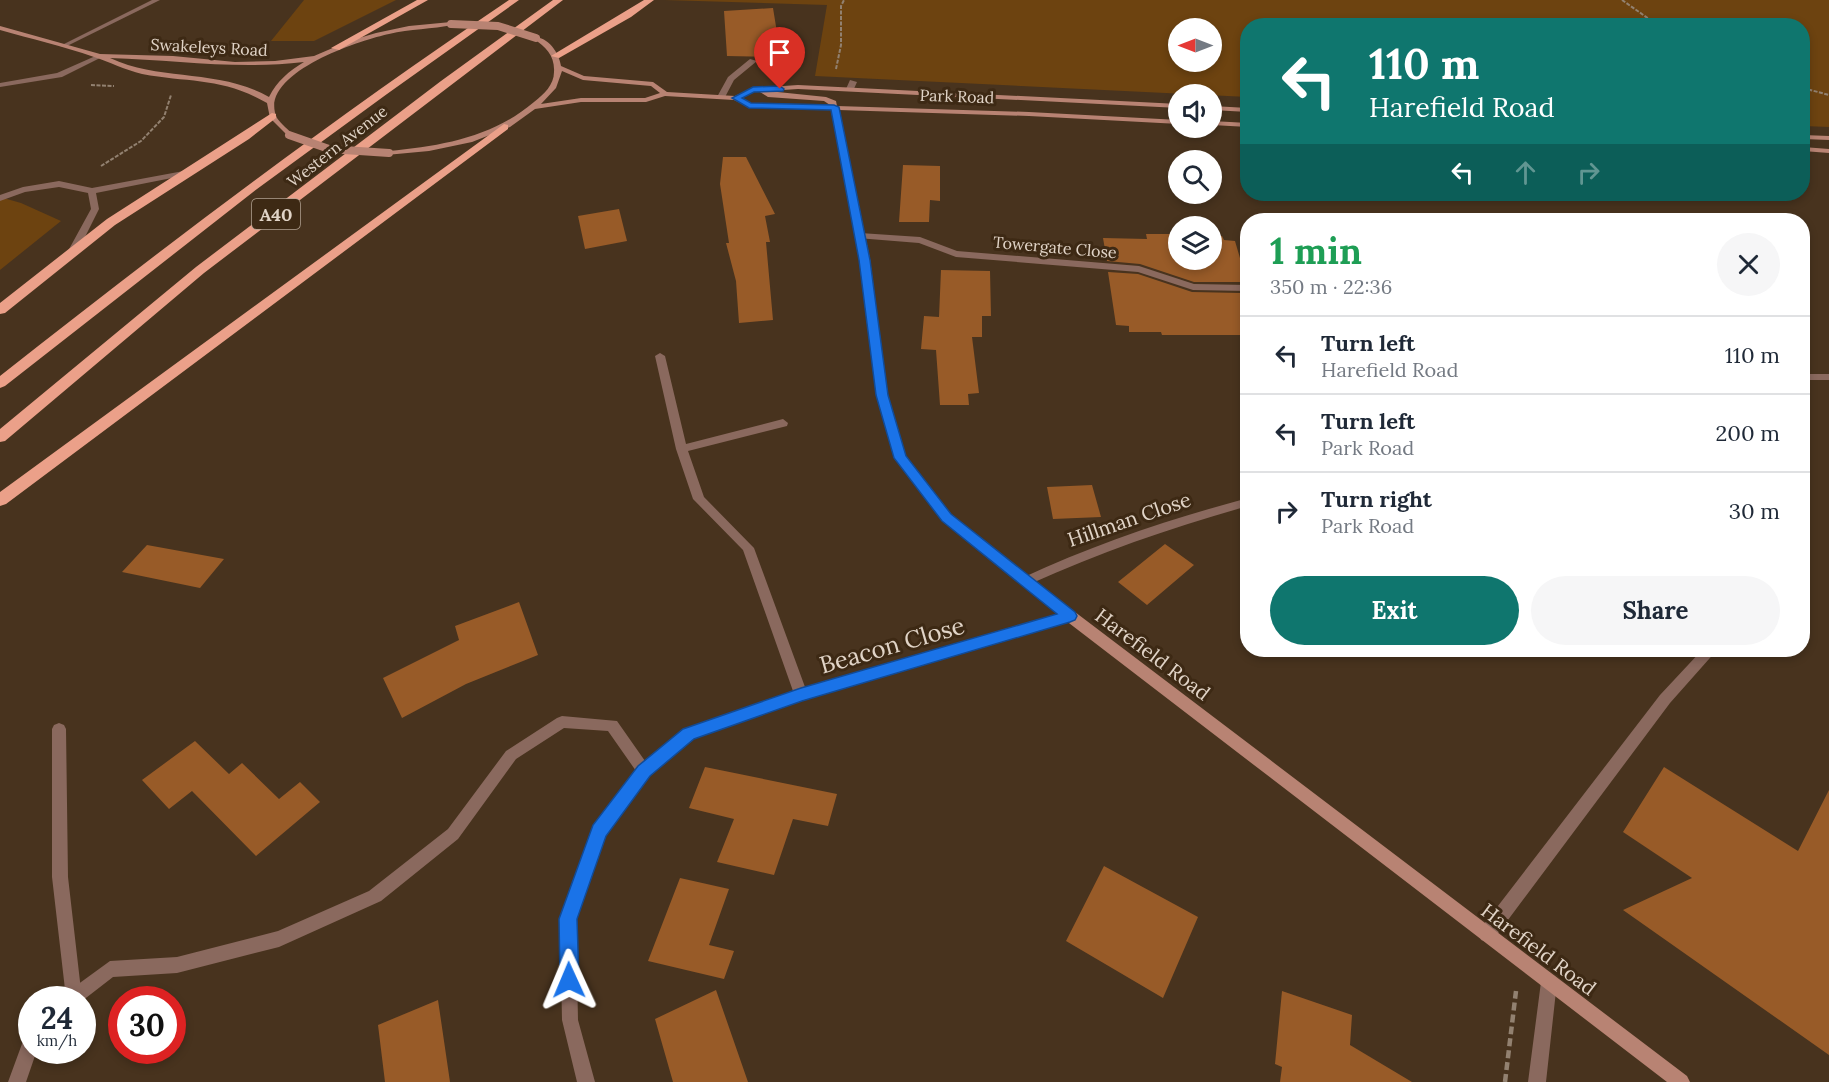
<!DOCTYPE html>
<meta charset="utf-8">
<style>
:root{--surface:#fff;--page:#f6f6f7;--text:#1f2937;--muted:#747a83;--line:#e0e1e3;--accent:#0f766e}
body{margin:0;font-family:Lora,serif;background:var(--page);color:var(--text);height:100vh;display:flex;flex-direction:column;font-size:22px;white-space:nowrap}
*{box-sizing:border-box;margin:0}
p{font-size:20px;color:var(--muted)}
.icon{flex:none;width:33px;height:33px;fill:none;stroke:currentColor;stroke-width:2;stroke-linecap:round;stroke-linejoin:round}
.map{position:relative;flex:1;overflow:hidden}
.drawer{position:absolute;left:1240px;top:213px;width:570px;height:444px;display:flex;flex-direction:column;background:var(--surface);border-radius:24px;box-shadow:0 3px 9px #0003}
.drawer>*{flex:none}
.banner{position:absolute;left:1240px;top:18px;width:570px;height:183px;border-radius:24px;box-shadow:0 3px 9px #0003;background:#0f766e;color:#fff;overflow:hidden}
.needle{width:39px;rotate:270deg}
.buttons{position:absolute;left:1168px;top:18px;display:grid;gap:12px}
.buttons a{display:grid;place-items:center;width:54px;height:54px;border-radius:50%;background:var(--surface);box-shadow:0 3px 9px #0003;font-size:30px}
.speed{position:absolute;left:18px;top:986px;display:flex;gap:12px;font-size:30px;font-weight:700;text-align:center}
.speed>*{display:grid;place-content:center;width:78px;height:78px;border-radius:50%;background:var(--surface);box-shadow:0 3px 9px #0003;line-height:1}
.speed small{font-size:15px;font-weight:400}
.speed .limit{border:9px solid #d22;background:#fff;color:#111}
.pin{position:absolute;display:grid;place-items:center;width:51px;height:51px;color:#fff;margin:-62px -26px;border-radius:50% 50% 50% 0;rotate:-45deg;box-shadow:0 0 6px #0007}
.pin .icon{rotate:45deg}
.me{position:absolute;width:66px;margin:-33px;rotate:359deg;stroke-linejoin:round;filter:drop-shadow(0 0 4px #0008)}
.turn{display:flex;align-items:center;gap:21px;height:126px;padding:0 30px;font-size:27px}
.turn .icon{width:78px;height:78px;stroke-width:2.5}
.turn b{display:block;font-size:42px;line-height:51px}
.lanes{display:flex;align-items:center;height:57px;padding:0 30px;background:#0003;justify-content:center;gap:30px;direction:ltr}
.lanes .off{opacity:.35}
.round{display:grid;place-items:center;flex:none;width:63px;height:63px;border-radius:32px;background:var(--page)}
.summary{display:flex;align-items:center;justify-content:space-between;height:102px;padding:0 30px}
h1{font-size:36px;font-weight:800;line-height:45px;color:#1e9e55}
.action{display:flex;gap:12px;margin-top:auto;padding:12px 30px}
.action a{flex:1;height:69px;border-radius:36px;background:var(--accent);color:#fff;font-size:24px;font-weight:800;line-height:69px;text-align:center}
.action a+a{background:var(--page);color:var(--text)}
ul{padding:0;list-style:none}
li{display:flex;align-items:center;gap:18px;height:78px;padding:0 30px;border-top:2px solid var(--line)}
li div{flex:1}
li b{display:block;font-size:22px}
li em{font-style:normal}
.map>svg:first-child{display:block}
</style>
<div class="map">
<svg width="1829" height="1082" viewBox="0 0 1829 1082">
<rect width="100%" height="100%" fill="#48331e"/>
<!-- green -->
<path fill="#6d4310" fill-rule="evenodd" d="M304,0h92l-82,41h-43z
M664,0h1165v127l-26,-1v-100h-555v71l-433,-21 12,-71zM1212,28v34h-33v-34z
M0,197l21,6 40,18 -61,49z"/>
<!-- building -->
<path fill="#985b28" d="M773,8l8,49 -54,-1 -3,-45z
M723,157h23l29,57 -10,2 5,26h-4l7,78 -34,3 -3,-42 -10,-38h3l-9,-59z
M903,165l37,1v35l-10,-1 -1,22h-30z
M619,209l8,32 -42,8 -7,-33z
M1146,234h33v26h33v-25l10,1 2,4 11,1 12,41h-53l-54,-18 -33,-3 -4,-23 44,1z
M941,270l49,1 1,45h-9v21h-10l7,56 -11,1 1,11h-29l-4,-55 -15,-1 3,-33 15,1z
M1108,272l30,2 54,18 48,1 8,27v15h-86l-1,-3h-32v-6l-13,-1z
M1092,485l9,32 -48,2 -6,-32z
M1165,544l29,21 -47,40 -29,-23z
M147,545l77,14 -24,29 -78,-16z
M519,602l19,53 -72,29 -64,34 -19,-40 76,-38 -4,-14z
M195,741l34,33 13,-11 37,36 21,-17 20,20 -64,54 -64,-65 -23,18 -27,-29z
M705,767l132,27 -9,32 -35,-7 -19,56 -57,-13 17,-43 -45,-11z
M1664,767l134,84 31,-61v265l-206,-145 69,-32 -69,-46z
M1104,866l94,51 -35,81 -97,-57z
M680,878l49,11 -20,56 25,6 -10,28 -76,-18z
M716,990l32,92h-75l-18,-63z
M1282,991l70,24 -2,30 62,37h-132l2,-15 -7,-3z
M438,1000l12,82h-65l-7,-57z"/>
<g fill="none" stroke-linecap="round" stroke-linejoin="round">
<!-- path-far1 -->
<path stroke="#928170" stroke-width="2" stroke-dasharray="4 1.5" stroke-linecap="butt" d="M1622,0l37,26
M836,69l5,-24v-39l3,-6
M91,85l23,1
M1803,88l26,7
M101,166l40,-25 23,-24 7,-22"/>
<!-- path -->
<path stroke="#928170" stroke-width="4.5" stroke-dasharray="8 4" stroke-linecap="butt" d="M1505,1082l11,-91"/>
<!-- service -->
<path fill="#8a695e" fill-rule="evenodd" d="M750,59l7,2 -23,19 -10,19h-6l-1,-2 11,-20z
M850,80l7,2 -4,9h-3l-4,-2z
M189,170h3v4l-96,19 3,16 -21,42 -5,3 -5,-3 23,-42 -3,-16 -29,-6 -34,5 -25,9v-6l23,-8 36,-6 33,7z
M1702,650h15l-47,53 -177,237 -6,2 -6,-2 -2,-6 2,-6 179,-233z
M59,723l5,2 2,4 2,148 14,122 -16,-1 -14,-121v-148l2,-4z
M1549,974l6,2 2,6 -11,100h-18l13,-100 2,-6z"/>
<!-- minor -->
<path fill="#8a695e" fill-rule="evenodd" d="M152,0h8l-95,47 -5,-1z
M100,54l2,1v2l-40,20 -62,10v-4l57,-10z
M860,233l60,4 37,14 182,15 55,18 54,1v6l-55,-1 -55,-18 -182,-15 -37,-14 -62,-5 -1,-2z
M660,353l5,3 21,88 97,-25 5,4 -1,3 -99,25 16,46 50,51 51,139 265,-76 5,1 1,4 -1,4 -274,80 -108,38 -44,38 -44,59 -29,84 2,101 17,62h-18l-15,-62 -2,-101 34,-93 42,-55 -28,-40 -44,-3 -48,31 -58,80 -77,62 -102,46 -102,26 -64,4 -31,24v-2h-18l2,-6 44,-32 67,-4 101,-26 91,-40 79,-62 58,-78 51,-33 5,-2 55,5 28,40 38,-31 110,-39 -50,-141 -50,-51 -17,-50 -21,-93z
M1803,374h26v6h-26z
M1248,498v8c-75,21 -147,46 -218,78h-8l-2,-3 2,-3c73,-34 148,-59 226,-80z
M32,1031v19h5l-11,32h-18l18,-49z"/>
<!-- secondary -->
<path fill="#b88373" fill-rule="evenodd" d="M451,22l2,1v2c-21,4 -43,4 -64,9 -29,6 -133,40 -112,84 4,6 12,12 16,17l-4,2 -19,-19 -3,-15c-45,-26 -77,-20 -125,-29 -17,-4 -32,-12 -48,-17 -31,-11 -63,-18 -94,-27v-4l100,28 73,2 62,6 40,-1 39,-5 35,-15 27,-8 33,-7zM110,58c65,2 129,12 194,4 -15,9 -27,19 -35,35 -52,-29 -107,-15 -159,-39z
M534,37c14,0 25,15 27,29l23,10 69,6 14,10 68,4 18,-8 45,-3 381,19v4l-381,-19 -30,2 58,6 10,4 1,5 192,6 150,8v4l-150,-8 -190,-6 31,149 17,136 18,62 45,57 125,98 612,464 3,6h-23l-602,-462 -123,-100 -48,-62 -17,-63 -17,-136 -29,-149 -82,-3 -15,-7 -69,-4 -19,6h-65l-46,7 -25,18 -38,15 -43,9 -43,4v-4h3c53,-5 104,-14 145,-49 10,-8 20,-17 20,-30 1,-16 -8,-25 -20,-33zM562,71l21,9 68,6 9,7 -15,5h-64l-40,6 15,-16zM754,92h6l8,5 56,4 6,4 -79,-2 -9,-5z
M1212,106l36,2v4l-36,-2z
M1212,121l36,2v4l-36,-2z
M1803,135l26,1v4l-26,-1z
M1803,147l26,2v4l-26,-2z"/>
<!-- trunk -->
<path fill="#eba089" fill-rule="evenodd" d="M417,0h11l-89,50 -8,-2z
M509,0h10l-132,94 -130,95 -252,197 -5,2v-12c166,-131 334,-258 509,-376z
M553,0h10l-359,273 -199,168 -5,1v-13l196,-162 245,-186z
M644,0h10l-23,17 -72,41 -8,-2z
M272,113l4,1v4l-27,21 -134,86 -110,88 -5,1v-11l107,-84z
M504,124l4,1v4l-502,375 -6,2v-14z"/>
<!-- secondary-bridge -->
<path stroke="#b88373" stroke-width="8" d="M451,24l47,2 38,12
M289,135l40,14 60,4"/>
</g>
<!-- route -->
<path fill="#1a73e8" stroke="#114b97" stroke-width="1.5" d="M780,86l4,3 -1,2 -29,1 -12,6 9,5 83,2 5,2 31,153 18,135 18,61 45,58 124,98 2,4 -2,4 -5,2 -268,79 -108,38 -44,37 -44,60 -29,83 2,61 -3,6 -7,3 -6,-3 -3,-6 -1,-61 34,-94 45,-59 45,-37 118,-41 256,-74 -115,-93 -48,-63 -18,-63 -17,-135 -28,-150 -82,-2 -17,-10 21,-11z"/>
<g text-anchor="middle" dominant-baseline="central" stroke-width="6" stroke-linejoin="round" paint-order="stroke">
<!-- far-street labels -->
<g font-size="16" fill="#e1d4c7" stroke="#3d2914">
<text transform="translate(209 47) rotate(3)">Swakeleys Road</text>
<text transform="translate(957 96) rotate(2)">Park Road</text>
<text transform="translate(337 146) rotate(-38)">Western Avenue</text>
<text transform="translate(1055 247) rotate(5)">Towergate Close</text>
</g>
<!-- shield labels -->
<rect fill="#3d2914" stroke="#b0a191" stroke-width="1.5" x="252" y="199" width="48" height="30" rx="4.5"/>
<g font-size="18" font-weight="bold" fill="#e1d4c7">
<text x="276" y="214">A40</text>
</g>
<!-- street labels -->
<g font-size="20" fill="#e1d4c7" stroke="#3d2914">
<text transform="translate(1129 519) rotate(-19)">Hillman Close</text>
<text transform="translate(1153 654) rotate(37)">Harefield Road</text>
<text transform="translate(1539 949) rotate(37)">Harefield Road</text>
</g>
<!-- near-street labels -->
<g font-size="24" fill="#e1d4c7" stroke="#3d2914">
<text transform="translate(892 645) rotate(-16)">Beacon Close</text>
</g>
</g>
</svg>
<div class="buttons">
<a><svg class="needle" viewBox="-14 -14 28 28"><path d="M0-13l5 13h-10z" fill="#e53935"/><path d="M0 13l5-13h-10z" fill="#747a83"/></svg></a>
<a><svg class="icon" aria-label="sound" viewBox="0 0 24 24"><path d="M4 9h4l5-4v14l-5-4H4zM17 9q2 3 0 6"/></svg></a>
<a><svg class="icon" aria-label="search" viewBox="0 0 24 24"><circle cx="10" cy="10" r="6"/><path d="M15 15l6 6"/></svg></a>
<a><svg class="icon" aria-label="layers" viewBox="0 0 24 24"><path d="M12 4l9 5-9 5-9-5zM3 14l9 5 9-5"/></svg></a>
</div>
<div class="speed"><div>24<small>km/h</small></div><div class="limit">30</div></div>
<div class="pin" style="left:780px;top:89px;background:#d93025"><svg class="icon" aria-label="arrive" viewBox="0 0 24 24"><path d="M6 21V4h12l-3 4 3 4H6"/></svg></div>
<svg class="me" style="left:569px;top:980px" viewBox="-20 -20 40 40"><path d="M0-17L14 15 0 8-14 15z" fill="#1a73e8" stroke="#fff" stroke-width="4"/></svg>
<div class="banner">
<div class="turn"><svg class="icon" aria-label="left" viewBox="0 0 24 24"><path d="M17 20v-9H6M10 6l-5 5 5 5"/></svg><div><b>110 m</b>Harefield Road</div></div>
<div class="lanes"><svg class="icon" aria-label="left" viewBox="0 0 24 24"><path d="M17 20v-9H6M10 6l-5 5 5 5"/></svg><svg class="icon off" aria-label="ahead" viewBox="0 0 24 24"><path d="M12 20V5M6 11l6-6 6 6"/></svg><svg class="icon off" aria-label="right" viewBox="0 0 24 24"><path d="M7 20v-9h11M14 6l5 5-5 5"/></svg></div>
</div>
<section class="drawer">
<div class="summary"><div><h1>1 min</h1><p>350 m · 22:36</p></div><a class="round"><svg class="icon" aria-label="close" viewBox="0 0 24 24"><path d="M6 6l12 12M18 6L6 18"/></svg></a></div>
<ul>
<li><svg class="icon" aria-label="left" viewBox="0 0 24 24"><path d="M17 20v-9H6M10 6l-5 5 5 5"/></svg><div><b>Turn left</b><p>Harefield Road</p></div><em>110 m</em></li>
<li><svg class="icon" aria-label="left" viewBox="0 0 24 24"><path d="M17 20v-9H6M10 6l-5 5 5 5"/></svg><div><b>Turn left</b><p>Park Road</p></div><em>200 m</em></li>
<li><svg class="icon" aria-label="right" viewBox="0 0 24 24"><path d="M7 20v-9h11M14 6l5 5-5 5"/></svg><div><b>Turn right</b><p>Park Road</p></div><em>30 m</em></li>
</ul>
<div class="action"><a>Exit</a><a>Share</a></div>
</section>
</div>
